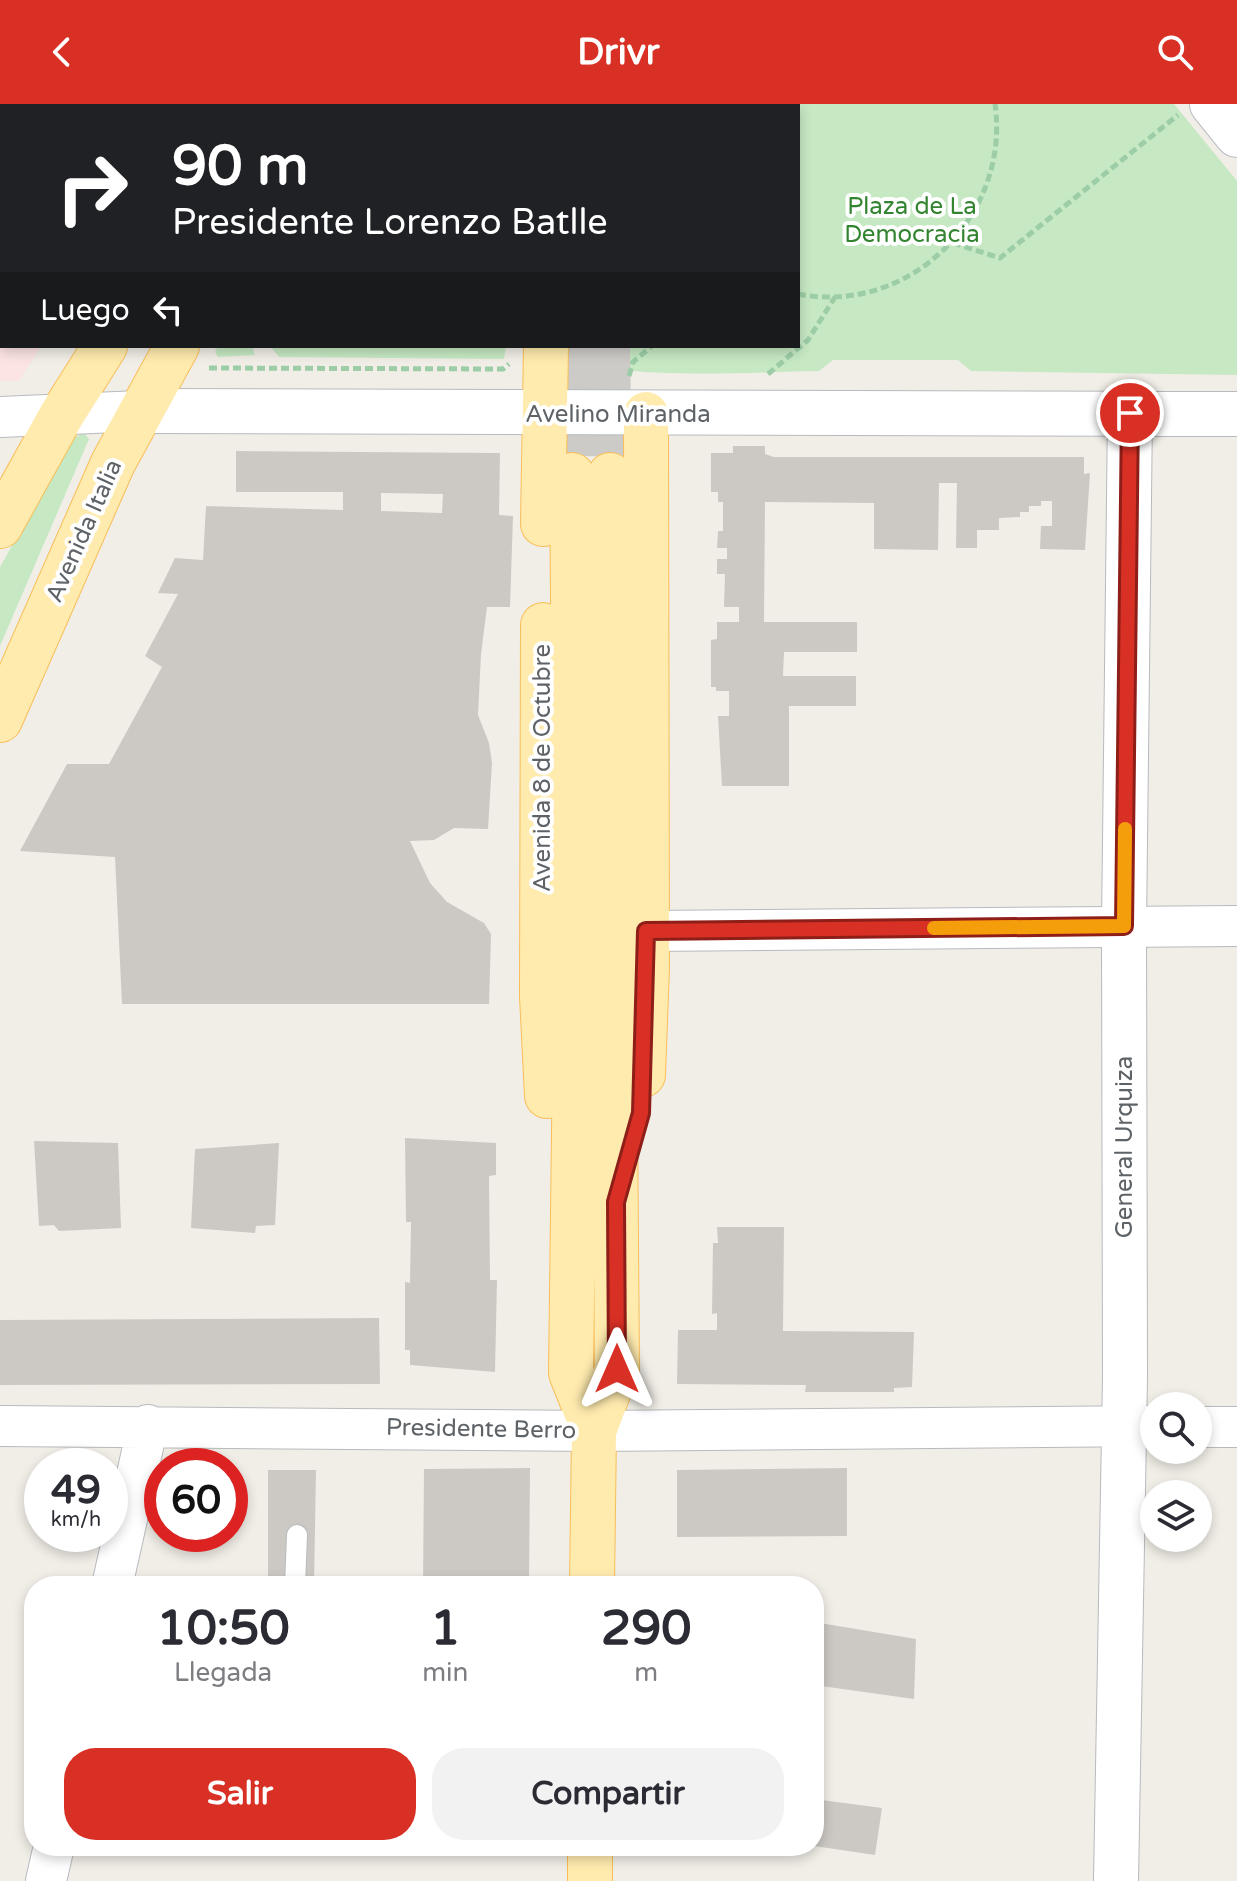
<!DOCTYPE html>
<html lang="es">
<style>
:root{--surface:#fff;--page:#f2f2f3;--text:#2b2b33;--muted:#7c7c81;--accent:#d93025}
body{margin:0;font-family:"Varela Round",sans-serif;background:var(--page);color:var(--text);height:100vh;display:flex;flex-direction:column;font-size:30px;white-space:nowrap}
*{box-sizing:border-box;margin:0}
p{font-size:26px;color:var(--muted)}
.icon{flex:none;width:44px;height:44px;fill:none;stroke:currentColor;stroke-width:2;stroke-linecap:round;stroke-linejoin:round}
.map{position:relative;flex:1;overflow:hidden}
.side{position:absolute;left:24px;top:1472px;width:800px;height:280px;display:flex;flex-direction:column;background:var(--surface);border-radius:32px;box-shadow:0 4px 12px #0003}
.side>*{flex:none}
.guide{position:absolute;left:0px;top:0px;width:800px;height:244px;box-shadow:0 4px 12px #0003;background:#202124;color:#fff;overflow:hidden}
.buttons{position:absolute;left:1140px;top:1288px;display:grid;gap:16px}
.buttons a{display:grid;place-items:center;width:72px;height:72px;border-radius:50%;background:var(--surface);box-shadow:0 4px 12px #0003;font-size:40px}
.speed{position:absolute;left:24px;top:1344px;display:flex;gap:16px;font-size:40px;font-weight:700;text-align:center}
.speed>*{display:grid;place-content:center;width:104px;height:104px;border-radius:50%;background:var(--surface);box-shadow:0 4px 12px #0003;line-height:1}
.speed small{font-size:20px;font-weight:400}
.speed .limit{border:12px solid #d22;background:#fff;color:#111}
.pin{position:absolute;display:grid;place-items:center;width:68px;height:68px;color:#fff;margin:-34px;border:4px solid #fff;border-radius:50%;box-shadow:0 2px 8px #0007}
.me{position:absolute;width:88px;margin:-44px;rotate:0deg;stroke-linejoin:round;filter:drop-shadow(0 0 6px #0008)}
.turn{display:flex;align-items:center;gap:28px;height:168px;padding:0 40px;font-size:36px}
.turn .icon{width:104px;height:104px;stroke-width:2.5}
.turn b{display:block;font-size:56px;line-height:68px}
.then{display:flex;align-items:center;height:76px;padding:0 40px;background:#0003;gap:16px;font-size:30px}
.eta{display:flex;justify-content:space-evenly;align-items:center;height:136px;text-align:center}
.eta b{font-size:48px;font-weight:700;line-height:56px}
.primary-button{display:flex;gap:16px;margin-top:auto;padding:16px 40px}
.primary-button a{flex:1;height:92px;border-radius:32px;background:var(--accent);color:#fff;font-size:32px;font-weight:700;line-height:92px;text-align:center}
.primary-button a+a{background:var(--page);color:var(--text)}
header{display:flex;justify-content:space-between;align-items:center;height:104px;padding:0 40px;background:var(--accent);color:#fff;font-size:36px;font-weight:700}
.map>svg:first-child{display:block}
</style>
<header><svg class="icon" aria-label="back" viewBox="0 0 24 24"><path d="M15 5l-7 7 7 7"/></svg>Drivr<svg class="icon" aria-label="search" viewBox="0 0 24 24"><circle cx="10" cy="10" r="6"/><path d="M15 15l6 6"/></svg></header>
<div class="map">
<svg width="1237" height="1777" viewBox="0 0 1237 1777">
<rect width="100%" height="100%" fill="#f1eee7"/>
<!-- medical -->
<path fill="#fde4e4" d="M0,0h198l-196,2v240h39l-22,35h-19z"/>
<!-- green -->
<path fill="#c6e9c3" d="M595,0h579l63,77v194l-266,-4 -13,-11h-125l-14,11c-42,0 -198,10 -226,-10 -4,-3 -8,-10 -11,-15h216v-240z
M218,242h34l3,9 -37,2 -3,-5z
M270,242h236l-2,13 -225,-2z
M84,329l5,6 -89,207v-79l73,-129z"/>
<!-- building -->
<path fill="#ccc9c4" fill-rule="evenodd" d="M733,342h32v8l9,3h310v17l6,-1 -5,77 -45,-1 1,-23h11v-25h-11v5h-12v6h-9v5l-21,1v12h-22v18h-21l1,-65h-18l-1,67 -64,-1v-46l-109,-1 -1,120h93v30h-73l-1,24h73v30h-67v80h-67l-4,-70h11v-25h-13v-4h-5v-47l6,-1v-17h22v-15h-15l1,-33h-8v-15h10v-11h-10l1,-17h5v-29h-5v-10h-7v-39h22z
M236,347l264,2 -1,62 14,1 -3,91h-23l-6,47 -3,61 11,28 3,20 -4,66 -34,-1 -20,12 -24,1 20,42 17,19 37,21 7,11 -2,70h-367l-7,-147 -95,-6 47,-87h42l53,-97 -17,-11 33,-62 -20,-1 17,-35 28,2 3,-54 137,4v-18h-107zM381,389l62,1 -1,19 -61,-2z
M405,1034l91,5v32l-7,1 1,104h7l-2,92 -85,-7v-15h-5v-68l5,1 1,-61h-5z
M34,1037l84,2 3,85 -62,3 -5,-6 -15,1z
M279,1039l-4,82 -19,1 -1,7 -64,-5 4,-79z
M717,1123h67l-1,104 131,1 -2,55 -18,1v4h-89l1,-7 -129,-1 1,-54h39v-17l-5,1 1,-71h5z
M379,1214l1,66 -380,1v-65z
M530,1364l-1,118h-106l1,-117z
M847,1364v68l-170,1v-67z
M268,1366h48l-2,116h-46z
M814,1518l102,17 -2,60 -100,-14z
M814,1695l68,9 -7,47 -61,-9z"/>
<g fill="none" stroke-linecap="round" stroke-linejoin="round">
<!-- secondary-tunnel -->
<path stroke="#cccbc7" stroke-width="44" stroke-dasharray="44 22" stroke-linecap="butt" d="M608,2v-2
M571,242l1,129
M608,242l2,129"/>
<!-- service casing -->
<g stroke="#b7babe" stroke-width="22">
<path id="service" d="M295,1482l2,-51"/>
</g>
<!-- minor casing -->
<g stroke="#b7babe" stroke-width="42">
<path id="minor" d="M0,313l140,-6
M646,827l591,-5
M0,1322l594,5 560,-5
M1198,1323h39
M112,1482l36,-161
M46,1777l8,-35"/>
</g>
<!-- tertiary casing -->
<g stroke="#b7babe" stroke-width="46">
<path id="tertiary" d="M140,307l1097,3
M1116,1777l9,-504 -1,-451 6,-513"/>
</g>
<!-- secondary casing -->
<g stroke="#b8bcc1" stroke-width="46">
<path id="secondary" d="M1212,0l25,31"/>
</g>
<!-- primary casing -->
<g stroke="#f9be59" stroke-width="46">
<path id="primary" d="M249,2l1,-2
M319,2l1,-2
M576,2v-2
M572,371l4,499 -5,399 23,58
M543,420l3,-178
M0,422l61,-110 44,-70
M543,521l-1,371 5,100
M0,616l113,-257 64,-117
M643,971l4,-108 -1,-553
M592,1482l2,-155 23,-62 -7,-894
M590,1777v-35"/>
</g>
<!-- path -->
<path stroke="#9ccda6" stroke-width="5" stroke-dasharray="8 4" stroke-linecap="butt" d="M493,0h7
M663,2l1,-2
M953,139l47,15 178,-143
M798,190c112,22 213,-79 197,-190
M209,264l294,1 6,-5
M768,270l40,-34 27,-43
M629,272l4,-14 19,-16"/>
<!-- service -->
<use href="#service" stroke="#fff" stroke-width="20"/>
<!-- minor -->
<use href="#minor" stroke="#fff" stroke-width="40"/>
<!-- tertiary -->
<use href="#tertiary" stroke="#fff" stroke-width="44"/>
<!-- secondary -->
<use href="#secondary" stroke="#fff" stroke-width="44"/>
<!-- primary -->
<use href="#primary" stroke="#ffebae" stroke-width="44"/>
</g>
<g fill="none" stroke-linecap="round" stroke-linejoin="round">
<!-- route casing -->
<g stroke="#8d1f18" stroke-width="20">
<path id="route" d="M617,1265l-1,-167 25,-89 5,-182 478,-5 6,-513"/>
</g>
<!-- route -->
<use href="#route" stroke="#d93025" stroke-width="14"/>
<!-- slow -->
<path stroke="#f59e0b" stroke-width="14" d="M934,824l190,-2 1,-97"/>
</g>
<g text-anchor="middle" dominant-baseline="central" stroke-width="8" stroke-linejoin="round" paint-order="stroke">
<!-- park labels -->
<g font-size="24" fill="#338430" stroke="#fff">
<text x="912" y="102">Plaza de La<tspan x="912" dy="28">Democracia</tspan></text>
</g>
<!-- street labels -->
<g font-size="24" fill="#5e6368" stroke="#fff">
<text x="618" y="310">Avelino Miranda</text>
<text transform="translate(84 427) rotate(-66)">Avenida Italia</text>
<text transform="translate(542 664) rotate(-90)">Avenida 8 de Octubre</text>
<text transform="translate(1124 1043) rotate(-90)">General Urquiza</text>
<text transform="translate(481 1325) rotate(1)">Presidente Berro</text>
</g>
</g>
</svg>
<div class="buttons">
<a><svg class="icon" aria-label="search" viewBox="0 0 24 24"><circle cx="10" cy="10" r="6"/><path d="M15 15l6 6"/></svg></a>
<a><svg class="icon" aria-label="layers" viewBox="0 0 24 24"><path d="M12 4l9 5-9 5-9-5zM3 14l9 5 9-5"/></svg></a>
</div>
<div class="speed"><div>49<small>km/h</small></div><div class="limit">60</div></div>
<div class="pin" style="left:1130px;top:309px;background:#d93025"><svg class="icon" aria-label="arrive" viewBox="0 0 24 24"><path d="M6 21V4h12l-3 4 3 4H6"/></svg></div>
<svg class="me" style="left:617px;top:1265px" viewBox="-20 -20 40 40"><path d="M0-17L14 15 0 8-14 15z" fill="#d93025" stroke="#fff" stroke-width="4"/></svg>
<div class="guide">
<div class="turn"><svg class="icon" aria-label="right" viewBox="0 0 24 24"><path d="M7 20v-9h11M14 6l5 5-5 5"/></svg><div><b>90 m</b>Presidente Lorenzo Batlle</div></div>
<div class="then">Luego<svg class="icon" aria-label="left" viewBox="0 0 24 24"><path d="M17 20v-9H6M10 6l-5 5 5 5"/></svg></div>
</div>
<section class="side">
<div class="eta">
<div><b>10:50</b><p>Llegada</p></div>
<div><b>1</b><p>min</p></div>
<div><b>290</b><p>m</p></div>
</div>
<div class="primary-button"><a>Salir</a><a>Compartir</a></div>
</section>
</div>
